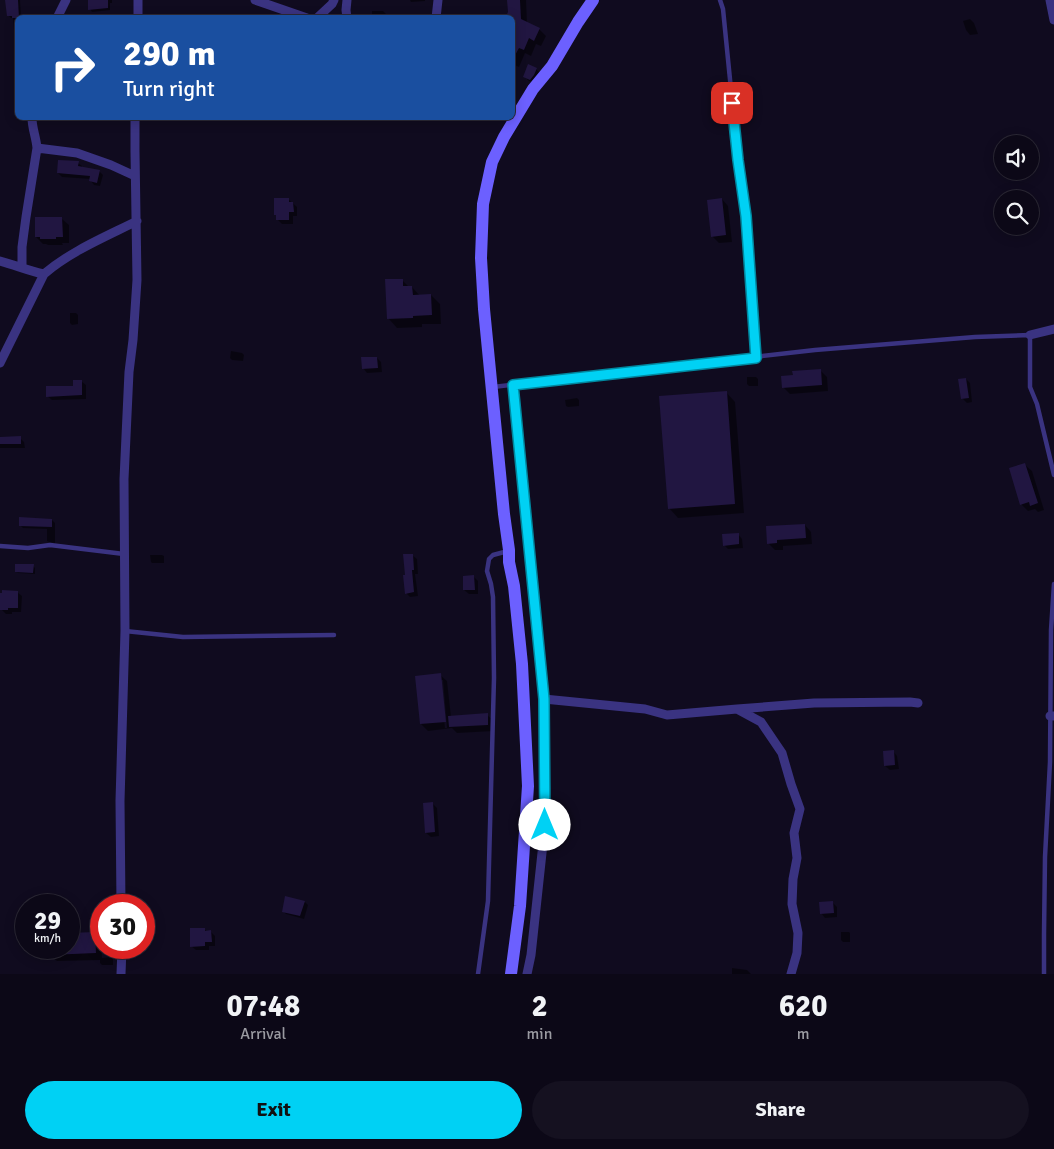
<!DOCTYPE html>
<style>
:root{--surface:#0c0817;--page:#151120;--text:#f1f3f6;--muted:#9a9aa1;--line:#2c2936;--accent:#00d1f4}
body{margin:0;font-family:Signika,sans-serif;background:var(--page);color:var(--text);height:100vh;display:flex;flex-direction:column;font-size:19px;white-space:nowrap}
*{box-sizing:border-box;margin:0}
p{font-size:16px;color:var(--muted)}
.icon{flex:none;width:28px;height:28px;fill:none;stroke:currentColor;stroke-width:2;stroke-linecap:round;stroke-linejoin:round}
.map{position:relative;height:974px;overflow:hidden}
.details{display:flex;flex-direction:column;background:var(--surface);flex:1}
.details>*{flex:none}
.hud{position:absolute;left:15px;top:15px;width:500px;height:105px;border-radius:8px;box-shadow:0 2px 12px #0003,0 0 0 1px var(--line);background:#1a4fa0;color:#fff;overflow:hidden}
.buttons{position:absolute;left:994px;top:135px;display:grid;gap:10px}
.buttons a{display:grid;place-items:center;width:45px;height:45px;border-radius:50%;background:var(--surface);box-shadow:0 2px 12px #0003,0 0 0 1px var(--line);font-size:25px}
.speed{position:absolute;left:15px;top:894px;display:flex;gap:10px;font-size:25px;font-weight:700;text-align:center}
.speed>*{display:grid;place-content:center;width:65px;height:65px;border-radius:50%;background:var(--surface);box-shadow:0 2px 12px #0003,0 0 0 1px var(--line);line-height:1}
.speed small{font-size:12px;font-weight:400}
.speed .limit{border:8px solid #d22;background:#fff;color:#111}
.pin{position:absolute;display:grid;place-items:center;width:42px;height:42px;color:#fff;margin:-21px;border-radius:10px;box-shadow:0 2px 8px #0006}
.me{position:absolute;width:55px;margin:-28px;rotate:0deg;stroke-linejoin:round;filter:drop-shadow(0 0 4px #0008)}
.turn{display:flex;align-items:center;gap:18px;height:105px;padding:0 25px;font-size:22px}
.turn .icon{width:65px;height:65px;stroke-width:2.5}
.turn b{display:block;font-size:35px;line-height:42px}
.eta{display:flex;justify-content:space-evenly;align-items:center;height:85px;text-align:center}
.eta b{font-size:30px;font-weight:700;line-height:35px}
.cta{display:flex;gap:10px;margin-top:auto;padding:10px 25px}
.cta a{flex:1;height:58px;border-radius:30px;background:var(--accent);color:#111;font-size:20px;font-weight:700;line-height:58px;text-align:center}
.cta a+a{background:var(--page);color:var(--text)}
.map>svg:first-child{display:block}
</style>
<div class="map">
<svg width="1054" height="974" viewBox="0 0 1054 974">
<rect width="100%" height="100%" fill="#100b1f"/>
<!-- shadow -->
<path fill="#0007" fill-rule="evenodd" d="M6,0h14l1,18h-3v14l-4,-3 -1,-11h-2l-3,-3z
M89,0h23v3h-2v7l-18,2 -2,-3z
M410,0h15v1l-14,1z
M509,0h17l1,23 12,6 7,7 -5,10 -5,-2 -5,12 -6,-3 -6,14 -7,-3v-46l-3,-6z
M372,11h11l4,4v3h-15z
M970,19l4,4 4,11 -8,1 -4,-5 -3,-9z
M529,66l7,3 5,5 -6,9 -6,-2 -5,-5z
M78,163l4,3v2l17,3 4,4 -3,11 -6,-1 -3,-4v-2l-29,-2 -4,-4z
M288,199l9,8v9h-4v8h-11l-4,-4v-4z
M722,199l6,7 4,36 -13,1 -7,-7z
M62,219l7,6v18h-7l1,2h-15l-2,-1h-3l-7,-7z
M402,280l7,7h3l8,9 11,-1 9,9 1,20h-19v3l-25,1 -9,-10z
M70,313h6l2,2v9l-6,1 -2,-2z
M231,351l11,2 2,2 -1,6 -11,-1 -2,-2z
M377,358l4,4 1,10 -15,1 -4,-5z
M820,370l7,7 1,14 -38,3 -7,-7z
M747,377h9l2,2v7h-9l-2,-2z
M966,379l4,4 2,19 -5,1 -5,-5z
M81,381l5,4v14l-34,1 -5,-4 28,-9z
M726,392l9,10 9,111 -66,5 -9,-10z
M577,398l2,2v6l-11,1 -2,-1 -1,-6z
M0,438h20l4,4 1,6h-25z
M1025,465l7,6 12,39 -6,2 -3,-3 -7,2 -7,-7z
M52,520l3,3v20l-6,-1 -2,-1v-12l-24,-1 -3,-3z
M805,525l6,7 1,12 -29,2v4h-8l-7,-7z
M738,534l4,5 1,9 -15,1 -4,-4z
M150,555h12l2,1v7h-12l-1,-1z
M412,555l5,4 1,15h-3l3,22 -8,1 -4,-4v-17z
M33,566l2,2v6l-17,-1 -2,-1z
M474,577l4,4v13h-9l-5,-4z
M17,592l5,4 -1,16h-9v2h-6l-6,-6v-13z
M440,675l7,6 4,36 36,-2 7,6v10l-37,2 -5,-5 -24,3 -7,-7zM440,680h3l4,48h-2z
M893,751l4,5 2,13 -9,1 -5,-4z
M432,803l5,5 2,28 -8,1 -5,-4z
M305,902l3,3 -4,14 -18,-5 -3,-3z
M833,903l4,4v10l-12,1 -4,-5z
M204,929l3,3h4l4,4v10h-6v4h-13l-5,-4z
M841,932h8l1,1v9h-7l-2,-2z
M95,933l6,7 1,18 9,-1 2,2v6h-11l-2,-2v-3l-43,1 -7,-6v-7h19v-14z
M732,968l15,2 4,4h-19z"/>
<!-- building -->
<path fill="#211641" d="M5,0h13l1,18h-7v-2h-5z
M88,0h20v8l-20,2z
M507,0h13l1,19 19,9 -6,13 -5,-3 -5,12 -5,-2 -7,13v-43h-7l3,-6z
M528,64l9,4 -3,7 -4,5 -7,-3z
M58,160l21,1 -1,5 22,4 -3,13 -8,-2 1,-5 -33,-3z
M274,198h15v4h4l1,10h-5v8h-13v-5h-2z
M722,198l4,37 -15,2 -4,-37z
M35,217h27l1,20h-7v2h-16v-2h-5z
M385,279h18v7h9l1,9 18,-1 1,21 -19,1v2l-26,1z
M361,357h16l1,11 -16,1z
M821,369l1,16 -40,3 -1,-12 12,-1 -1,-4z
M966,378l3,20 -8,1 -3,-20z
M73,380h9v15l-36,2v-11h27z
M727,391l8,113 -67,5 -9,-113z
M21,436v8h-21v-7z
M1025,463l13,40 -8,3 -1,-4 -9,3 -11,-37z
M19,517l33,2v8l-33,-1z
M805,524l1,14 -29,2v3l-10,1 -1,-18z
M739,533v11l-16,2 -1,-12z
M403,554h10l1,16h-2l2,22 -9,2 -2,-19h2z
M15,564h19l-1,9 -18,-1z
M474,575l1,15h-12v-14z
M2,590l16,1v17h-10v2h-8v-17h2z
M441,673l5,49 -26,2 -5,-48z
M488,713v12l-39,2 -1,-11z
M894,750l1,15 -11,1 -1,-15z
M433,802l2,30 -10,1 -2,-30z
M285,896l20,5 -5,15 -18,-4z
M833,901l1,12 -14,1 -1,-12z
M190,928h15v3l6,-1 1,12h-7v4l-15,1z
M95,932l1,21 -47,2 -1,-7h21v-15z"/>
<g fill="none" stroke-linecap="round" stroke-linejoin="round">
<!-- lane -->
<path stroke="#3a3381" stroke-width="4.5" d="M720,0l3,9 15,151 8,56 10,142
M493,387l322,-37 160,-13 55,-2v52l7,17 17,71
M0,546l28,2 22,-3 74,9
M125,631l58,6 151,-2
M478,974l10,-73 6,-223 -1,-81 -2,-13 -4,-13 2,-12 4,-4 15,-4
M1044,974v-40l1,-77 5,-95 1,-132 3,-46"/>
<!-- street -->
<path stroke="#3a3381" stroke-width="9" d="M255,0l52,18
M347,0l-1,10 1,8
M1050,0l4,20
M57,18l9,-18
M138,18v-18
M317,18l15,-14 2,-4
M436,18l2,-18
M37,148l40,5 34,12 24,11
M0,261c15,4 29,10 44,13
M22,267v-20l4,-30 11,-69c-1,-11 -5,-20 -5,-30
M1030,335l24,-6
M0,363l44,-89c27,-23 61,-37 93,-53
M513,385l31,314 1,126 -14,130 -4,19
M544,699l101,10 22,6 70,-6 24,13 21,31 9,31 9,25 -6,24 3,25 -4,21 -1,25 6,29 -1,20 -6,21
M737,709l77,-6 96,-1 8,1
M1050,716h4
M121,905l-1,-104 5,-170 -1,-152 5,-107 4,-32 4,-60 -2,-128v-34
M121,974l1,-26"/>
<!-- secondary -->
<path stroke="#6c60ff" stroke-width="12" d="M511,974l9,-68 8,-120 -6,-122 -8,-78 -5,-24v-12l-5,-36 -20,-205 -3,-51 2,-54 9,-42 12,-25 29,-48 19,-23 26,-44 15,-22"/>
</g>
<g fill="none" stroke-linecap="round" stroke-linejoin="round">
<!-- route casing -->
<g stroke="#00889f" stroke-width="12">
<path id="route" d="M545,825l-1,-126 -31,-314 243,-27 -10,-142 -8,-56 -6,-57"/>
</g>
<!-- route -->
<use href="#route" stroke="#00d1f4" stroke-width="9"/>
</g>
</svg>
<div class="buttons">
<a><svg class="icon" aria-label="sound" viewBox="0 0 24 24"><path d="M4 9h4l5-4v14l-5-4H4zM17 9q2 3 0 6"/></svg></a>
<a><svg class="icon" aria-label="search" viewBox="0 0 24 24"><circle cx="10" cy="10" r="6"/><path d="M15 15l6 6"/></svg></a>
</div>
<div class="speed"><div>29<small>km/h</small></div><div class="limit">30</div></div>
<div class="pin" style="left:732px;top:103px;background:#d93025"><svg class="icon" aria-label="arrive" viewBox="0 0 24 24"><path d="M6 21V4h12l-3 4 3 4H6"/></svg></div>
<svg class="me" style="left:545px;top:825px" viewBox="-20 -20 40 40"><circle r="19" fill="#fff"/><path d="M0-13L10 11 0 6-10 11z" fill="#00d1f4"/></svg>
<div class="hud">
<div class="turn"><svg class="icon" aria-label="right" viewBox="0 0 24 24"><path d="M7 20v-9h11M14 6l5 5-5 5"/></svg><div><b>290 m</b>Turn right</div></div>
</div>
</div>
<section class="details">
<div class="eta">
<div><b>07:48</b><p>Arrival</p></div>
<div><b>2</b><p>min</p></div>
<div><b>620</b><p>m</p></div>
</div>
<div class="cta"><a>Exit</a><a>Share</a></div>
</section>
